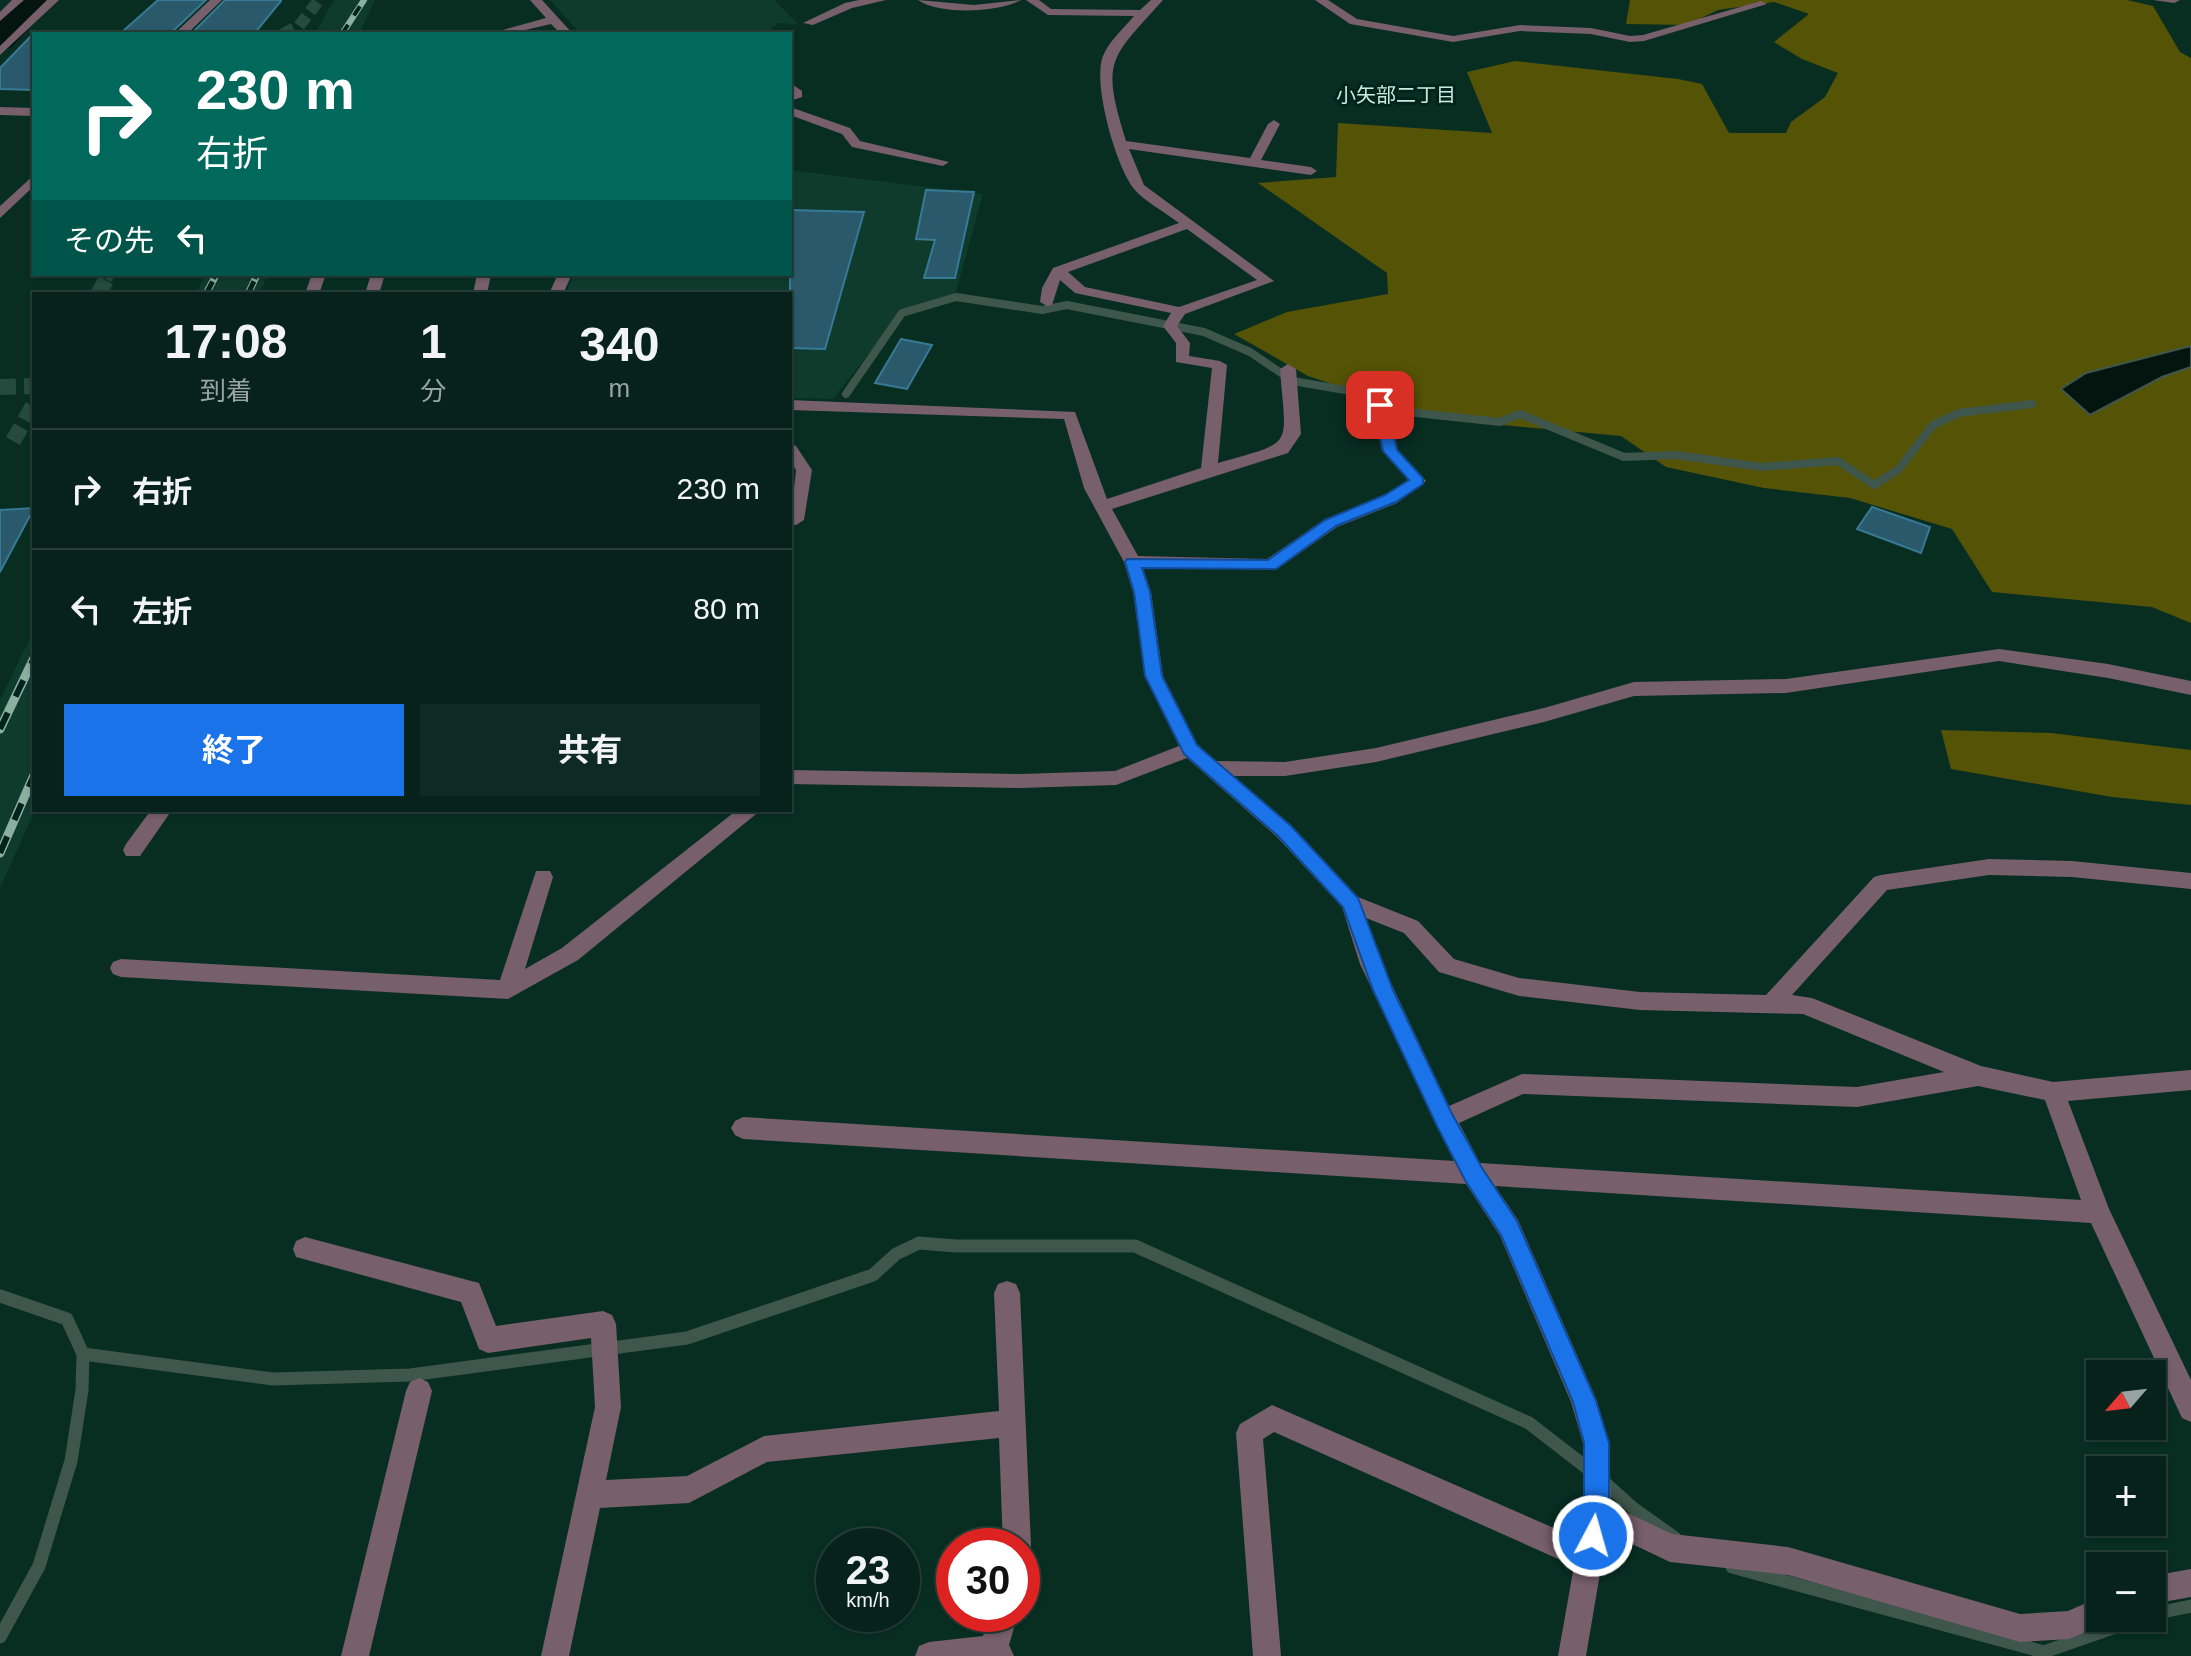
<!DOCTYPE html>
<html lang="ja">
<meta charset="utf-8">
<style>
:root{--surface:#06221a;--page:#0f2a23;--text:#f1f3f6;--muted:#98a4a2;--line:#273f39;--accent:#1a73e8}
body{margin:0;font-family:Arial,"Noto Sans JP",sans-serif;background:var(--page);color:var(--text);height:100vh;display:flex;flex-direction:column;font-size:30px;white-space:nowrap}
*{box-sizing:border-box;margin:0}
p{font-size:26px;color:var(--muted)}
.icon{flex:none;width:44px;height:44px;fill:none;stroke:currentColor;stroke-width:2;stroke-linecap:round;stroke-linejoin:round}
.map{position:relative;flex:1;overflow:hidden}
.side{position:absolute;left:32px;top:292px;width:760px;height:520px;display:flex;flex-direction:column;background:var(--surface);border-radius:0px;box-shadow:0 2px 6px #0004,0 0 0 2px var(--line)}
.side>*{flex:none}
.top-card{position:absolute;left:32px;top:32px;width:760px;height:244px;border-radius:0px;box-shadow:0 2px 6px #0004,0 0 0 2px var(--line);background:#00695c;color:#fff;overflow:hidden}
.needle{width:52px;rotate:242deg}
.controls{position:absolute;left:2086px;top:1360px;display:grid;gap:16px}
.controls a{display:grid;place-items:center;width:80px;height:80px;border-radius:0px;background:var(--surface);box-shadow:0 2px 6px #0004,0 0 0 2px var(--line);font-size:40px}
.speed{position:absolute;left:816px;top:1528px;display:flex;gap:16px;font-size:40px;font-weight:700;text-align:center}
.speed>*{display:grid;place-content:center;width:104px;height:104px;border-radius:50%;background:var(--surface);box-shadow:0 2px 6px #0004,0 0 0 2px var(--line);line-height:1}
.speed small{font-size:20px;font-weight:400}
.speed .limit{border:12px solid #d22;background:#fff;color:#111}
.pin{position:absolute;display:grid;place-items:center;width:68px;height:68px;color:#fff;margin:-34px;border-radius:16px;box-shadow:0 4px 12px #0006}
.me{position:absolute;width:88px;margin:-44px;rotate:6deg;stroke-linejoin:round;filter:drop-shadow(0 0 6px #0008)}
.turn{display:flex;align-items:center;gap:28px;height:168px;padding:0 32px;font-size:36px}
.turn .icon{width:104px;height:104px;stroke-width:2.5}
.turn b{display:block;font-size:56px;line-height:68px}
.then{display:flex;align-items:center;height:76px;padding:0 32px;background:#0003;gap:16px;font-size:30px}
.eta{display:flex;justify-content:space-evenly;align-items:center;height:136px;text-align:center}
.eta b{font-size:48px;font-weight:700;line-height:56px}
.primary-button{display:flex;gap:16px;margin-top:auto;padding:16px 32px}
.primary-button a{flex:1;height:92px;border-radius:0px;background:var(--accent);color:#fff;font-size:32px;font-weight:700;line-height:92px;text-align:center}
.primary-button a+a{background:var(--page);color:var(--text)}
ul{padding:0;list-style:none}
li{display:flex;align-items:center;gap:24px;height:120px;padding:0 32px;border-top:2px solid var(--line)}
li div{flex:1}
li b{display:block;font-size:30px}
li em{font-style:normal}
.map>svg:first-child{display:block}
</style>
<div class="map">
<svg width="2191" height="1656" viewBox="0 0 2191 1656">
<rect width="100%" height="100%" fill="#082e22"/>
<!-- built -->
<path fill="#0f3b2d" d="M334,0h41l-16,34h-44z
M550,0h224l24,24 -20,-1 -12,11h-185z
M790,170l193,24 -28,101 -53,16 -69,88 -43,-1v-104h-225l9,-20h216z
M206,274h62l-9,20h-63z
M34,630l1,180 -35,78v-188z"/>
<!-- forest -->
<path fill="#555306" d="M1630,0h497l26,6 27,46 11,6v565l-39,-16 -160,-15 -40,-63 -102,-31 -86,-10 -98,-21 -45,-31 -183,-17 -130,-43 -74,-42 53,-22 101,-18 -1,-21 -129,-90 78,-6 2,-54 154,10 -25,-61 48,-11 163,18 24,5 27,49h57l5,-11 34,-25 13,-24 -36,-14 -28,-17 35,-28 -35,-12 -56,8 -31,15 -61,-1z
M1941,730l110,3 140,17v55l-79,-8 -161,-28z"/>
<!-- water -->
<path fill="#03150e" stroke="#3f564c" stroke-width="2" d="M2191,346v21l-29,10 -72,38 -29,-26 25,-16z"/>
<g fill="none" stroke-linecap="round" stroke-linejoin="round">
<!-- stream-far1 -->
<path stroke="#3f564c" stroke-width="8" d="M846,394l56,-81 54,-16 86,13 25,-5 137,27 46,20 43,29 69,12 45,19 93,10 20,-8 104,43 52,-2 86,12 76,-6 36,24 24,-15 35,-45 26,-12 73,-9"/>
<!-- stream -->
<path stroke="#3f564c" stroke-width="13" d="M0,1296l67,23 16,35 -1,36 -11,71 -32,105 -39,71
M83,1354l190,25 137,-4 277,-37 186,-63 23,-21 23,-11 37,3h179l394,177 62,48
M1603,1481l30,27 42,30
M1732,1567l312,85 97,-34
M2152,1614l39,-8"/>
<!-- river -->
<path fill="#03150e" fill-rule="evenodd" d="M19,0h34l-41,47 -12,3v-29z"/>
</g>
<!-- building -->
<path fill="#2a596c" stroke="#377a95" stroke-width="2" d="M158,0h48l-35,33 -48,-2z
M225,0h56v1l-27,33h-63z
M34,33v57l-34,-1v-21z
M926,190l48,2 -19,86h-31l11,-38 -19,-1z
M790,210l74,2 -39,137 -35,-1z
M901,339l31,6 -25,44 -32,-6z
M1872,507l58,20 -9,26 -64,-24z
M34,508l-34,64v-62z"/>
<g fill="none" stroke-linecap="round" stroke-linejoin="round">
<!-- minor-tunnel-far1 -->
<path stroke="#254a3e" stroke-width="12" stroke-dasharray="12 6" stroke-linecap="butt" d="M283,34l16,-8 20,-26
M106,279l3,-5"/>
<!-- minor-tunnel -->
<path stroke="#254a3e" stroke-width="16" stroke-dasharray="16 8" stroke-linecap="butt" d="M98,294l10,-17
M0,387l34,-1
M13,441l21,-37"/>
<!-- minor -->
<path fill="#775f6b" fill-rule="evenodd" d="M12,0h12l-24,21v-9z
M47,0h12l-59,55v-9z
M210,0h12l-35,34h-13z
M530,0h12l31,34h-12l-10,-10 -43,10h-20l58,-16z
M859,0h27l-34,8 -39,17 -10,-2 42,-20z
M918,0l56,5 47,-5c-22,13 -82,15 -103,0z
M1026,0h13l12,9 89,1 11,-10h12c-54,60 -62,60 -37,141l124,17 18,-34 6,-4 6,4 -19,36 50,7 6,4 -6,4 -182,-26 15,36 130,96 -89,33 -8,12 13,17 -1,13 31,5 7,4 -9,98c78,-22 68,-14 62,-94l8,-5 8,5 5,65 -13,19 -176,56 26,47 129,3 58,-40 60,-24 23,-15 -26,-29 -10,-46 3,-3h10l3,3 10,45 28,31 -29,22 -60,24 -60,42 -134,-1 8,24 12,84 34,68 19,17 69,1 91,-14 168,-40 90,-26 152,-3 213,-30 109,15 83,17v14l-83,-17 -109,-17 -213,32 -152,3 -90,26 -168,40 -91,14h-52l58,49 67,72 60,24 36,38 65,19 121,14 126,3 108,-118 7,-2 108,-16 83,2 119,12v16l-119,-12 -83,-2 -102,15 -95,105 20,3 169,68 72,16 138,-12v20l-123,11 41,108 82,171v42l-9,-4 -91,-195 -596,-37 23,34 79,181 12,42 2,62 61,29 116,13 232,67 48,-3 32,-14v21h11l-1,3 -41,18 -49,3 -232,-67 -118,-13 -63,-30 -21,124h-28l16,-90 -300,-134 -11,7 18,217h-28l-17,-223 4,-9 32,-19 307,134 4,-26v-70l-12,-41 -71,-166 -34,-52 -723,-45 -8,-4 -4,-7 4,-7 8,-4 711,44 -94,-197 -18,-57 -65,-70 -90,-79 -71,27 -96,3 -230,-4v-14l230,4 95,-3 64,-25 -34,-70 -12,-84 -9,-30 -40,-74 -20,-69 -274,-9v-10l285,12 32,87 94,-31 11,-100 -36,-6v-19l-13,-17 8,-13 -96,-20 -15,-13 -8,25 -5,1 -7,-4 2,-14 11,-20 126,-45c-14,-11 -34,-21 -45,-34 -18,-22 -42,-106 -31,-133 6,-15 21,-28 31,-40l-86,-1zM1187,229l70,51 -78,27 -94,-20 -17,-15zM1366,918l38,15 35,39 80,24 121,14 163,4 141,58 -87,15 -335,-13 -73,32 -67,-142zM1978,1086l67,14 36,100 -601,-37 -21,-40 64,-29 334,13z
M1315,0h13l29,19 96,17 67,-11 71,3 39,8 13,-1 118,-34 6,3 -123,37 -14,1 -39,-8 -71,-3 -67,11 -103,-18z
M2153,0h27l-6,3z
M790,83l12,8v6l-12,4z
M0,107l34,1v8l-34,-1z
M790,107l60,21 10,13 89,21 -6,4 -91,-19 -10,-13 -52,-19z
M34,175v11l-34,32v-12z
M312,274h14l-7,20h-14z
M371,274h14l-6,20h-14z
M477,274h14l-4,20h-14z
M558,274h14l-9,20h-14z
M790,444l6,2 16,24 -8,50 -8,5 -6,-1 6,-54 -6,-9z
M151,810h21l-32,46h-14l-3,-6 3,-6z
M737,810h24l-183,150 -70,39 -387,-22 -8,-3 -3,-6 3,-6 8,-3 379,21 36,-109h14l3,6 -28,92 37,-21z
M305,1237l174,46 17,43 107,-15 9,4 4,9 5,83 -15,73 81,-4 77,-40 235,-25 -5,-118 4,-9 9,-3 9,3 4,9 11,253 -4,10 -5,2v-12h-19l-4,-108 -232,24 -78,41 -89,5 -31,148h-28l54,-249 -4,-69 -103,15 -9,-4 -18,-47 -165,-45 -3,-8 3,-8z
M419,1378l9,4 4,9 -63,265h-28l65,-265 4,-9z
M2191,1569v28l-39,7v-28z
M990,1614h28l-9,31 5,11h-99l4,-10 10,-4 54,-6z"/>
<!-- rail-far2 casing -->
<g stroke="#8bafa1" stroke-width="6">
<path id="rail-far2" d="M342,34l22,-34
M214,279l2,-5
M255,279l2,-5"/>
</g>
<!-- rail-far1 casing -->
<g stroke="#8bafa1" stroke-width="7">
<path id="rail-far1" d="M206,294l9,-17
M248,294l8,-17"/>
</g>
<!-- rail casing -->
<g stroke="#8bafa1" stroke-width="9">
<path id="rail" d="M0,729l34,-71
M0,853l34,-78"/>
</g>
<!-- rail-far2 -->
<use href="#rail-far2" stroke="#002419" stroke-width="4" stroke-dasharray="11" stroke-linecap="butt"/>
<!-- rail-far1 -->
<use href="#rail-far1" stroke="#002419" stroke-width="5" stroke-dasharray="14" stroke-linecap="butt"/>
<!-- rail -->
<use href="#rail" stroke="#002419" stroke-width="6" stroke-dasharray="18" stroke-linecap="butt"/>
</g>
<!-- route -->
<path fill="#1a73e8" stroke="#114b97" stroke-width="2" d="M1380,401l7,4 10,45 26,28v6l-27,18 -60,24 -60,43 -134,-1 8,24 12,84 35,69 94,81 67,72 35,92 58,122 31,56 35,53 79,180 13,42v70l-7,32 -9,3 -9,-3 -4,-9 4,-23v-70l-11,-41 -72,-167 -35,-53 -29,-56 -64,-136 -30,-83 -65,-71 -94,-82 -39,-78 -11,-84 -9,-30 2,-3 141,1 57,-40 60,-25 24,-15 -26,-29 -10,-46z"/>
<g text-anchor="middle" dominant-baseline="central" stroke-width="6" stroke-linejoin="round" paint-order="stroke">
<!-- far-neighbourhood labels -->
<g font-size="20" fill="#caecde" stroke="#002419">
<text x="1396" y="95">小矢部二丁目</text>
</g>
</g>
</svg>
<div class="controls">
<a><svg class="needle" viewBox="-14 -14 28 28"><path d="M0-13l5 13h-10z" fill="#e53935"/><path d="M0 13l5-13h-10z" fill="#98a4a2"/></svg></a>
<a>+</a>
<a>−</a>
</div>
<div class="speed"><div>23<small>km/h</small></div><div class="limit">30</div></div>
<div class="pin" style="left:1380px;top:405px;background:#d93025"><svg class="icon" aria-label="arrive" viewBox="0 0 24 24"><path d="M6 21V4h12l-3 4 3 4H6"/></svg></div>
<svg class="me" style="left:1593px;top:1536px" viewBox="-20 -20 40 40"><circle r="17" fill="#1a73e8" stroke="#fff" stroke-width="3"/><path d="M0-11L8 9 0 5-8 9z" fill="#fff"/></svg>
<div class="top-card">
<div class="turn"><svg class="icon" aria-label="right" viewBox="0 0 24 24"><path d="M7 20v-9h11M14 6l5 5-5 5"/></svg><div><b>230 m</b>右折</div></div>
<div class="then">その先<svg class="icon" aria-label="left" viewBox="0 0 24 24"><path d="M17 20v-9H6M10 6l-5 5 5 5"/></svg></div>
</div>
<section class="side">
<div class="eta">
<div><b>17:08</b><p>到着</p></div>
<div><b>1</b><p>分</p></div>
<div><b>340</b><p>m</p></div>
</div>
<ul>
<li><svg class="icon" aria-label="right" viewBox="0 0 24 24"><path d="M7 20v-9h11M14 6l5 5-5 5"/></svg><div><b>右折</b></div><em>230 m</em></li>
<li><svg class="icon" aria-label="left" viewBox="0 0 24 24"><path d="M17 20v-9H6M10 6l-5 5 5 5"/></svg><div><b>左折</b></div><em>80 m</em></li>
</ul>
<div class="primary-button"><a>終了</a><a>共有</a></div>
</section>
</div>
